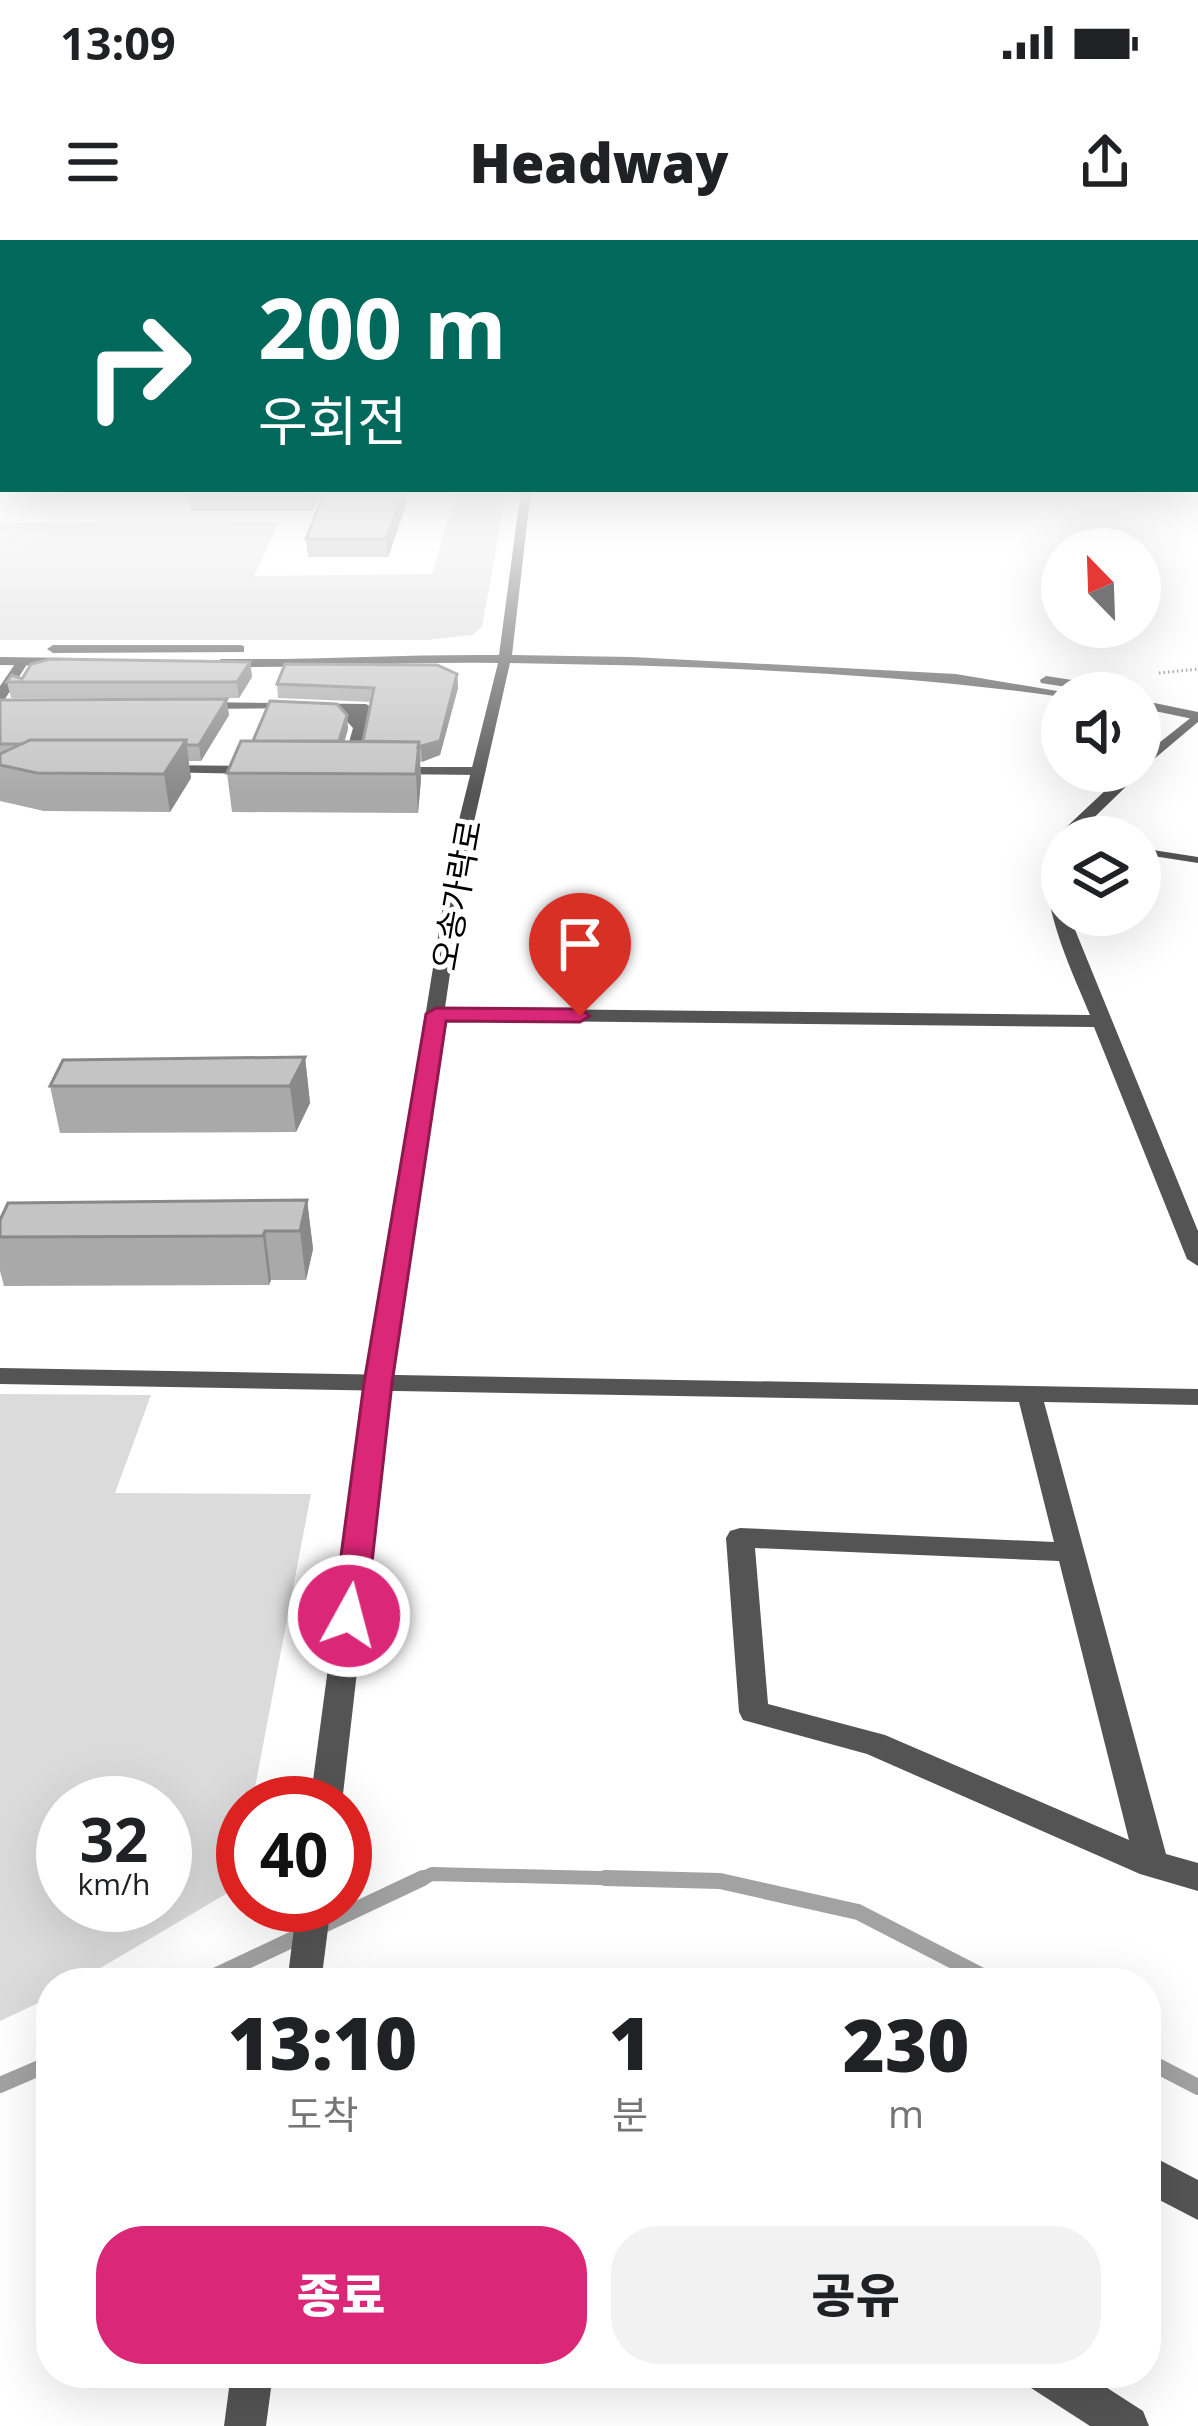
<!DOCTYPE html>
<html lang="ko">
<meta charset="utf-8">
<style>
:root{--surface:#fff;--page:#f2f2f2;--text:#202124;--muted:#757577;--accent:#db2777}
body{margin:0;font-family:"Open Sans","Noto Sans KR",sans-serif;background:var(--page);color:var(--text);height:100vh;display:flex;flex-direction:column;font-size:45px;white-space:nowrap}
*{box-sizing:border-box;margin:0}
p{font-size:39px;color:var(--muted)}
.icon{flex:none;width:66px;height:66px;fill:none;stroke:currentColor;stroke-width:2;stroke-linecap:round;stroke-linejoin:round}
.map{position:relative;flex:1;overflow:hidden}
.side{position:absolute;left:36px;top:1728px;width:1125px;height:420px;display:flex;flex-direction:column;background:var(--surface);border-radius:48px;box-shadow:0 12px 48px #0002}
.side>*{flex:none}
.guide{position:absolute;left:0px;top:0px;width:1200px;height:252px;box-shadow:0 12px 48px #0002;background:#00695c;color:#fff;overflow:hidden}
.needle{width:78px;rotate:337deg}
.fabs{position:absolute;left:1041px;top:288px;display:grid;gap:24px}
.fabs a{display:grid;place-items:center;width:120px;height:120px;border-radius:50%;background:var(--surface);box-shadow:0 12px 48px #0002;font-size:60px}
.speed{position:absolute;left:36px;top:1536px;display:flex;gap:24px;font-size:60px;font-weight:700;text-align:center}
.speed>*{display:grid;place-content:center;width:156px;height:156px;border-radius:50%;background:var(--surface);box-shadow:0 12px 48px #0002;line-height:1}
.speed small{font-size:30px;font-weight:400}
.speed .limit{border:18px solid #d22;background:#fff;color:#111}
.pin{position:absolute;display:grid;place-items:center;width:102px;height:102px;color:#fff;margin:-123px -51px;border-radius:50% 50% 50% 0;rotate:-45deg;box-shadow:0 0 12px #0007}
.pin .icon{rotate:45deg}
.me{position:absolute;width:132px;margin:-66px;rotate:7deg;stroke-linejoin:round;filter:drop-shadow(0 0 9px #0008)}
.turn{display:flex;align-items:center;gap:42px;height:252px;padding:0 60px;font-size:54px}
.turn .icon{width:156px;height:156px;stroke-width:2.5}
.turn b{display:block;font-size:84px;line-height:102px}
.eta{display:flex;justify-content:space-evenly;align-items:center;height:204px;text-align:center}
.eta b{font-size:72px;font-weight:800;line-height:84px}
.button{display:flex;gap:24px;margin-top:auto;padding:24px 60px}
.button a{flex:1;height:138px;border-radius:48px;background:var(--accent);color:#fff;font-size:48px;font-weight:800;line-height:138px;text-align:center}
.button a+a{background:var(--page);color:var(--text)}
.status{display:flex;justify-content:space-between;align-items:center;height:84px;padding:0 60px;background:var(--surface);direction:ltr}
.status svg{height:33px;fill:currentColor}
header{display:flex;justify-content:space-between;align-items:center;height:156px;padding:0 60px;background:var(--surface);font-size:54px;font-weight:800}
.map>svg:first-child{display:block}
</style>
<div class="status"><b>13:09</b><svg viewBox="0 0 49 12"><path d="M0 12V9h3v3zM5 12V6h3v6zM10 12V3h3v9zM15 12V0h3v12zM26 1h20v11H26zM47 4h2v5h-2z"/></svg></div>
<header><svg class="icon" aria-label="menu" viewBox="0 0 24 24"><path d="M4 6h16M4 12h16M4 18h16"/></svg>Headway<svg class="icon" aria-label="share" viewBox="0 0 24 24"><path d="M12 15V3M7 8l5-5 5 5M5 13v7h14v-7"/></svg></header>
<div class="map">
<svg width="1198" height="2186" viewBox="0 0 1198 2186">
<rect width="100%" height="100%" fill="#fff"/>
<!-- green -->
<path fill="#dbdbdb" fill-rule="evenodd" d="M489,250l17,4 -24,133 -10,8 -46,5h-426v-117l279,-1 -25,54 178,-2 24,-83z
M0,1154l151,1 -36,98 196,1 -59,309h-9v49l-7,36 -161,95h-24v14l-51,24zM63,1563h102v102h-102z"/>
<g fill="none" stroke-linecap="round" stroke-linejoin="round">
<!-- stream-far1 -->
<path stroke="#a2a2a2" stroke-width="14" d="M417,1641l15,-7 289,7"/>
<!-- stream -->
<path stroke="#a2a2a2" stroke-width="16" d="M605,1638l115,3 138,31 138,71
M200,1743l223,-105
M1146,1820l52,27
M0,1845l51,-22"/>
<!-- path -->
<path stroke="#767676" stroke-width="3" stroke-dasharray="1.5 3" stroke-linecap="butt" d="M1159,433l39,-4"/>
<!-- service -->
<path fill="#545454" fill-rule="evenodd" d="M1140,608l58,9v6l-58,-9z"/>
<!-- minor -->
<path fill="#545454" fill-rule="evenodd" d="M19,418l10,3 -24,38 -5,1v-14z
M194,462l172,2 7,4 -18,63 -7,4 -7,-4 12,-43 -13,-14 -37,-6 -114,1 -2,-3z
M1198,472v10l-57,48 -2,4 -65,63h-12v78h7l129,316v35l-11,-7 -93,-232 -658,-7 -9,-6 9,-6 654,7c-15,-38 -68,-143 -29,-174l-2,-7 67,-63h14v-13z
M158,525l104,1 7,4 -7,4 -109,-2 -2,-3z
M392,527h87l7,4 -7,4 -92,-1v-6z
M0,1128l1198,21v16l-154,-3 122,452 32,9v28l-58,-17 -273,-120 -124,-34 -4,-8 -13,-174 4,-7 10,-3 314,14 -35,-140 -1019,-18zM755,1308l304,13 70,279 -244,-105 -117,-31z
M1146,1913l52,27v40l-52,-27z
M1025,2133h59l59,38 6,15h-59l-59,-38z"/>
<!-- tertiary -->
<path fill="#545454" fill-rule="evenodd" d="M521,249h10l-19,166 120,2 324,17 113,19h-7v4c-182,-26 -368,-31 -552,-34l-41,181 -79,539 -48,420h-32l56,-420 87,-539 45,-181c-93,-2 -184,5 -277,4l-6,-4 6,-4c93,1 185,-5 278,-4z
M240,405l4,1v6l-191,1 -6,-4 6,-4z
M0,417l72,1 6,4 -6,4 -72,-1z
M1046,436l85,13 7,4h-33l-64,-10 -1,-3z
M1140,460l58,12v8l-58,-12z
M297,1665h34l-10,78h-34z
M231,2133h42l-7,53h-42z"/>
</g>
<!-- wall -->
<path fill="#a9a9a9" d="M195,249h128l-11,22h-121l-2,-14z
M406,265l-18,52h-80l-2,-18z
M250,422l2,15 -13,21h-228l-4,-16 15,-3z
M457,434l1,14 -18,67 -20,7 1,17 -3,34 -186,-1 -5,-39 26,-32 94,-26 1,14 -4,12h19l8,-39 -93,-4 -1,-14z
M0,460l229,15 -28,46h-13l3,17 -21,34 -126,-1 -44,-10z
M305,817l5,46 -14,29 -236,1 -10,-47z
M307,960l6,49 -7,31h-35l-2,5 -265,1 -4,-15v-51z"/>
<!-- shaded-wall -->
<path fill="#898989" d="M315,249h8l-11,22 -1,-13z
M406,249v16l-18,52 -2,-18z
M250,422l2,15 -13,21 -2,-16z
M457,434l1,14 -18,67 -18,7 -1,-15z
M227,459l2,16 -28,46 -2,-16z
M347,475l1,14 -9,32 -2,-14z
M186,500l5,38 -21,34 -6,-38z
M419,502l2,37 -3,34 -2,-39z
M305,817l5,46 -14,29 -6,-46z
M307,960l6,49 -7,31 -6,-49z
M265,991l6,49 -2,5 -6,-49z"/>
<!-- building -->
<path fill="#c4c4c4" stroke="#898989" stroke-width="3" d="M195,249h120l-4,9 -122,-1z
M326,249h79l-19,50h-80z
M51,419l199,3 -13,20h-230l5,-7 10,4 9,-15z
M285,424l152,1 20,9 -17,67 -22,6 1,-5 -56,-1 11,-53 -97,-4z
M227,459l-28,46h-13v-5h-156l-8,4h-22v-44z
M270,461l67,3 10,11 -8,26h-86z
M30,500h156l-22,34 -127,-1 -37,-8v-11z
M241,501l178,1 -3,32 -189,-1z
M305,817l-15,29h-240l13,-26z
M307,960l-7,31h-35l-2,5 -263,1v-17l8,-17z"/>
<!-- sky -->
<linearGradient id="sky" x2="0" y2="1"><stop stop-color="#8cadcc"/><stop offset="0.45" stop-color="#fff"/><stop offset="1" stop-color="#fff" stop-opacity="0"/></linearGradient>
<rect width="1198" height="555" fill="url(#sky)"/>
<!-- route -->
<path fill="#db2777" stroke="#8e194d" stroke-width="3" d="M436,768l144,1 10,7 -10,6 -134,-1 -54,362 -26,233 -5,9h-23l-5,-9 31,-233 62,-369z"/>
<g text-anchor="middle" dominant-baseline="central" stroke-width="10" stroke-linejoin="round" paint-order="stroke">
<!-- street labels -->
<g font-size="33" fill="#000" stroke="#fff">
<text transform="translate(456 655) rotate(-80)">오송가락로</text>
</g>
</g>
</svg>
<div class="fabs">
<a><svg class="needle" viewBox="-14 -14 28 28"><path d="M0-13l5 13h-10z" fill="#e53935"/><path d="M0 13l5-13h-10z" fill="#757577"/></svg></a>
<a><svg class="icon" aria-label="sound" viewBox="0 0 24 24"><path d="M4 9h4l5-4v14l-5-4H4zM17 9q2 3 0 6"/></svg></a>
<a><svg class="icon" aria-label="layers" viewBox="0 0 24 24"><path d="M12 4l9 5-9 5-9-5zM3 14l9 5 9-5"/></svg></a>
</div>
<div class="speed"><div>32<small>km/h</small></div><div class="limit">40</div></div>
<div class="pin" style="left:580px;top:776px;background:#d93025"><svg class="icon" aria-label="arrive" viewBox="0 0 24 24"><path d="M6 21V4h12l-3 4 3 4H6"/></svg></div>
<svg class="me" style="left:349px;top:1376px" viewBox="-20 -20 40 40"><circle r="17" fill="#db2777" stroke="#fff" stroke-width="3"/><path d="M0-11L8 9 0 5-8 9z" fill="#fff"/></svg>
<div class="guide">
<div class="turn"><svg class="icon" aria-label="right" viewBox="0 0 24 24"><path d="M7 20v-9h11M14 6l5 5-5 5"/></svg><div><b>200 m</b>우회전</div></div>
</div>
<section class="side">
<div class="eta">
<div><b>13:10</b><p>도착</p></div>
<div><b>1</b><p>분</p></div>
<div><b>230</b><p>m</p></div>
</div>
<div class="button"><a>종료</a><a>공유</a></div>
</section>
</div>
